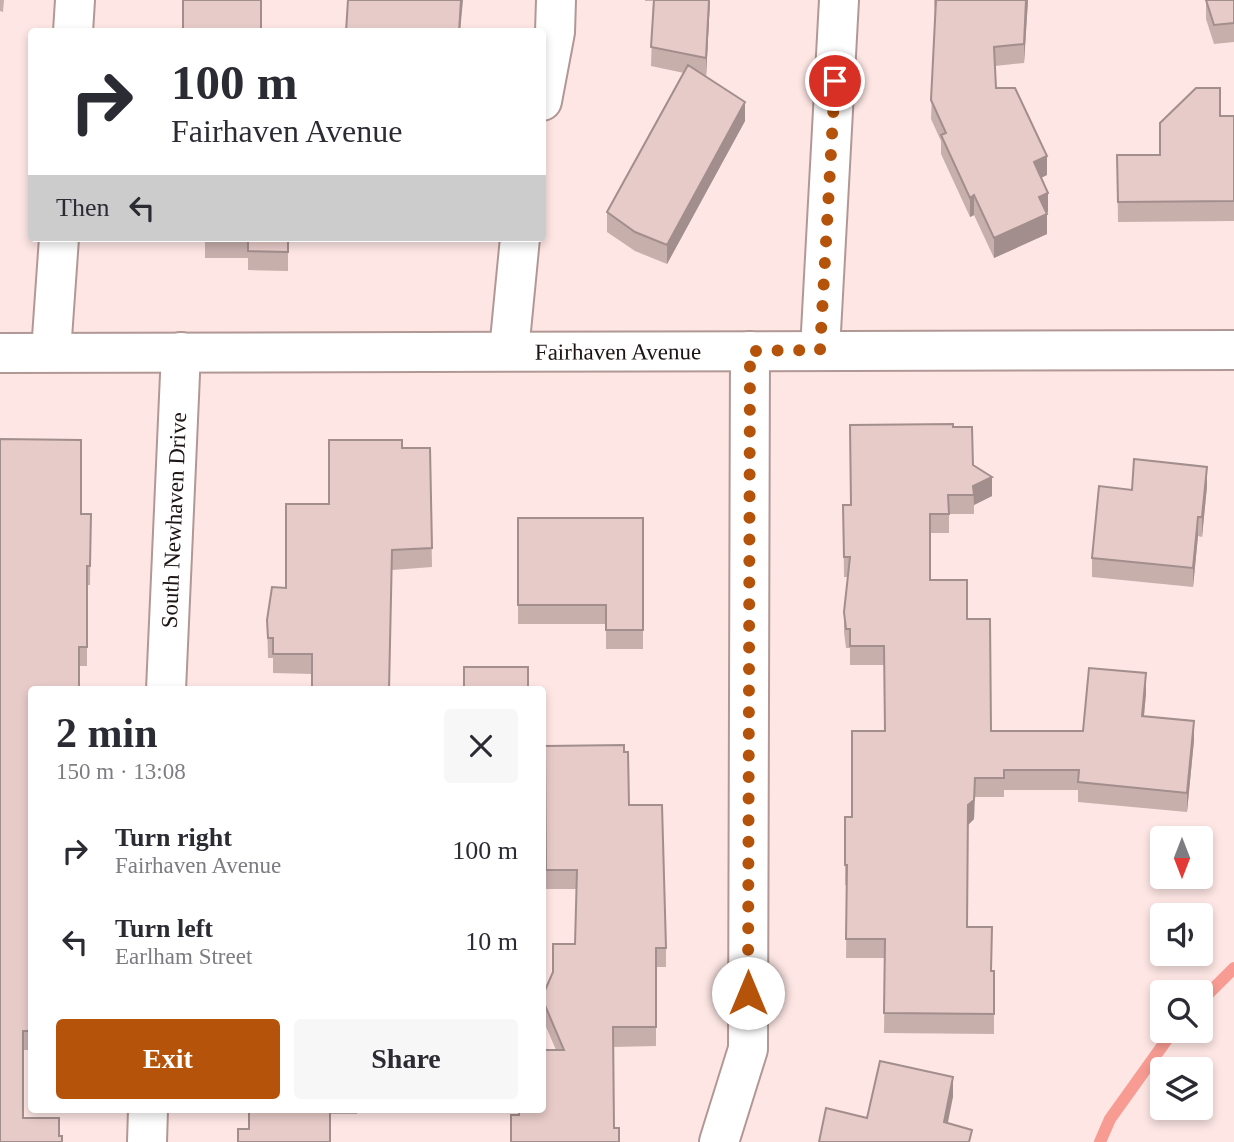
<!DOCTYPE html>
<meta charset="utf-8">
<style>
:root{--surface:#fff;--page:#f7f7f7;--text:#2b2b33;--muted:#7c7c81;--accent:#b45309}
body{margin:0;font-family:"Times New Roman",serif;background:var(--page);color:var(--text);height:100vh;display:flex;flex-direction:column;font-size:26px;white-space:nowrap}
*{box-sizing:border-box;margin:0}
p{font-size:23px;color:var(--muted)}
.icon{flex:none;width:38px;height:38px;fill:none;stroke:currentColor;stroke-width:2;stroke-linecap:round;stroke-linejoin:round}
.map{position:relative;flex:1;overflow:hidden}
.drawer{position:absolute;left:28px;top:686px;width:518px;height:427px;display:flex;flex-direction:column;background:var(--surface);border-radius:7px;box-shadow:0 4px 10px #0003}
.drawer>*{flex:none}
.hud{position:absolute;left:28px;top:28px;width:518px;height:214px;border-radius:7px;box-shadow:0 4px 10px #0003;background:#fff;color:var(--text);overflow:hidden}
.needle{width:46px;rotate:180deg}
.tools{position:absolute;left:1150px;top:826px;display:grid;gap:14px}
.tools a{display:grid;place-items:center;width:63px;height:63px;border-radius:7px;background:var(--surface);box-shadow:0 4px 10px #0003;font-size:35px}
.pin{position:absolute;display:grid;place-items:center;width:60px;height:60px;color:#fff;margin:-30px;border:4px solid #fff;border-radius:50%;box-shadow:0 2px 7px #0007}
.me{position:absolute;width:77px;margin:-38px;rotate:0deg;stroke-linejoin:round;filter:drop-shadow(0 0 5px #0008)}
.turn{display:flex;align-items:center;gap:24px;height:147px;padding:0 28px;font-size:32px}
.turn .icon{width:91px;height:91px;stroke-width:2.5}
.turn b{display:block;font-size:49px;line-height:60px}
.then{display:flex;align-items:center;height:66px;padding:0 28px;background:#0003;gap:14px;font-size:26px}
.round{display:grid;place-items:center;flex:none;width:74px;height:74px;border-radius:7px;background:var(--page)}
.head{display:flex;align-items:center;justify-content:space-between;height:119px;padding:0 28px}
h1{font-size:42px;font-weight:700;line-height:52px}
.cta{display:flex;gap:14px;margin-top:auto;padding:14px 28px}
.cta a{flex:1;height:80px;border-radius:7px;background:var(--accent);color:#fff;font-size:28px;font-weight:700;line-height:80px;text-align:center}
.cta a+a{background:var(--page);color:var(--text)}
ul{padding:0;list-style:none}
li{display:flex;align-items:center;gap:21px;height:91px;padding:0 28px}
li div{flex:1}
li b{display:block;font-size:26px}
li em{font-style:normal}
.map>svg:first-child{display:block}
</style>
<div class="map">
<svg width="1234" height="1142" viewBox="0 0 1234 1142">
<rect width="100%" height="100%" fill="#fde6e4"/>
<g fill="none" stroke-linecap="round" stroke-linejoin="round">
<!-- stream -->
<path stroke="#f89c93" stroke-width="12" d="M1200,1002l34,-34
M1100,1142l10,-23 63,-88"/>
<!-- street casing -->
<g stroke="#b29895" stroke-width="42">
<g id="street">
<path d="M73,32l2,-32"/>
<path d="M542,101l13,-69 1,-32"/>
<path d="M820,350l19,-350"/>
<path d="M509,351l11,-113"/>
<path d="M51,352l8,-114"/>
<path id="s1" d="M166,690l15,-338"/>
<path d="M147,1142l1,-32"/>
<path d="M719,1142l29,-93 2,-698"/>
</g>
</g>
<!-- secondary casing -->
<g stroke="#b29895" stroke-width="42">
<g id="secondary">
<path id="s2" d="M0,353l1234,-3"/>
</g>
</g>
<!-- street -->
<use href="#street" stroke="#fff" stroke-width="38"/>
<!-- secondary -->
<use href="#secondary" stroke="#fff" stroke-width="38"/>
</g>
<!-- wall -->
<path fill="#c7afac" d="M0,0h4l-1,12 -3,-1z
M645,0h65l-4,77 39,44 -78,143 -32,-13 -28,-19v-20l77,-139 -33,-7 2,-65h-8z
M934,0h94l-4,63 -29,3 1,22 51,87 -6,3 7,34 -2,1 1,21 -53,24 -20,-43 -4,2 -29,-63v-13l-10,-22 4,-100z
M1206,0h28v42l-20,2 -8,-25z
M1220,116h14v105l-116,1 -1,-67h43z
M205,238h83v33l-40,-1v-12h-43z
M953,427l20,38 19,31 -18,9v9h-25v19h-19v47l37,39 24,112h92l63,-38 -2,23 50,24 -7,72 -109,-10v-12h-74v7h-29l-1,22 -6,6 -1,102 25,44h2v63l-110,-1 1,-75h-39l1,-73h-2v-68h7l33,-86 -1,-66h-34v-17h-4l-2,-16v-20l4,-35h-4l-1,-72h8z
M402,448h28l2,119 -40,3 -80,104 -39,-1v-15h-5l-1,-38 19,-32 43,-84z
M1207,486l-5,51 -4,-1 -5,51 -101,-10v-19l40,-68z
M91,514l-1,71h-3v81h-8l-47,24v55h-2l-1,72h3v233h-9l-23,92v-627z
M518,518h125v131h-37v-25h-88z
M545,746l84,59 37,143v19h-10v79l-43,1 1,81 -95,-13 37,-65 -12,-28 -1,-27 32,-51 2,-55h-31z
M249,1110h108v4h-27l-81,15z"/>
<!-- shaded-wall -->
<path fill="#a28e8c" d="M461,0h2l-3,32h-1z
M709,0h1l-4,77v-19z
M1026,0h2l-4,63v-19z
M745,102v19l-78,143v-19z
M1047,156v19l-13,6v-19z
M1048,193v19l-9,4v-19z
M974,195v20l-4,2v-19z
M1047,214v20l-53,24v-20z
M1207,467v19l-5,51v-20z
M992,477v19l-18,9 -1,-19z
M1198,517v19l-5,51v-19z
M1146,673v20l-4,43v-20z
M1194,721v19l-7,72v-19z
M975,778l-1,41 -6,6v-20z
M953,1077v20l-9,45v-20z"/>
<!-- building -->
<path fill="#e7cbc8" stroke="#a28e8c" stroke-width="2" d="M183,0h78v32h-78z
M348,0h113l-2,32h-113z
M654,0h55l-3,58 -55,-11z
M936,0h90l-2,44 -30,3 2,41h19l32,68 -13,6 14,31 -9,4 8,17 -53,24 -20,-43 -4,3 -29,-63 5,-2 -15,-33z
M1206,0h28v23l-20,2z
M688,65l57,37 -78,143 -32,-13 -28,-20z
M1196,88h24v28h14v85l-116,1 -1,-47h43v-32z
M205,238h83v14l-40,-1v-12h-43z
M953,424v3h19l1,38 19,12 -19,9 1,9h-26l1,19h-19v66h37v39h23l1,112h92l6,-63 57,5 -4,43 52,5 -7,72 -109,-11 1,-12h-75v8h-29l-1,22 -6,5 -1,122h25l-1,44h3v43l-110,-1 1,-74h-39l1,-74h-2v-48h7v-86h33l-1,-85h-34v-17h-4l-2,-17 6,-55h-6l-1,-52h8l-1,-80z
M0,439l81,1v74h10l-1,52h-3v81h-8v43h-47v36h-2l-1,91h3v214h-9v87h36v18h3v6h-62z
M329,440h73v8h28l2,100 -40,2 -3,140h-77v-36h-39v-16h-5l-1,-18 5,-33 14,1v-84h43z
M1134,459l73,8 -5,50h-4l-5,51 -101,-10 7,-72 33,4z
M518,518h125v112h-37v-25h-88z
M464,667h64v23h-64z
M624,745v7h4l1,53h33l4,143h-10v79h-43l1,101h5v14h-108v-27h8v-5h23v-60h22l-20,-47 -1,-8 10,-23v-28h22l2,-74h-31l-1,-124z
M880,1061l73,16 -9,45 28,8 -3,12h-150l7,-34 41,10z
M249,1110h81v32h-92v-13h11z"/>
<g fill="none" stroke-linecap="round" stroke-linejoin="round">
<!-- route -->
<path stroke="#b45309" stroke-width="12" stroke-dasharray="0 21.6" d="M748,993l2,-642 70,-1 15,-269"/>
</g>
<g text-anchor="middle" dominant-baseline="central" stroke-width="5" stroke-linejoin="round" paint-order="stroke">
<!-- street labels -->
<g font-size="23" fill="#1d1413" stroke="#fef8f7">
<text stroke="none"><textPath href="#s2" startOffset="618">Fairhaven Avenue</textPath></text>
<text stroke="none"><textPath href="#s1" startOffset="170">South Newhaven Drive</textPath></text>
</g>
</g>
</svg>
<div class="tools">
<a><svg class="needle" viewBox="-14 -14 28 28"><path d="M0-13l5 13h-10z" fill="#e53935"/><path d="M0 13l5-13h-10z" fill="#7c7c81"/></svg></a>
<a><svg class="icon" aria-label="sound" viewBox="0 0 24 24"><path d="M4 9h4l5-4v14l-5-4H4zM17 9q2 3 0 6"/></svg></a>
<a><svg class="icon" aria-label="search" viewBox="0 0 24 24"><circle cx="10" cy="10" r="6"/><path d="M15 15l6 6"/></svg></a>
<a><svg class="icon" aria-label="layers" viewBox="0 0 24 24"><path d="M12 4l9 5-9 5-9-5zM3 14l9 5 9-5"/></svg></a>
</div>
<div class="pin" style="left:835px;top:81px;background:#d93025"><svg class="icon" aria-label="arrive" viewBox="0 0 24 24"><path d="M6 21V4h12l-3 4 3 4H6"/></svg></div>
<svg class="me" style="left:748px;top:993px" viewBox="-20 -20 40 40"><circle r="19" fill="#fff"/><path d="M0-13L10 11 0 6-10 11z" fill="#b45309"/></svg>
<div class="hud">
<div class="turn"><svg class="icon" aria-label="right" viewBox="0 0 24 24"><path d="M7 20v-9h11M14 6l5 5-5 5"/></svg><div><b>100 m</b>Fairhaven Avenue</div></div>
<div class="then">Then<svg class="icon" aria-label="left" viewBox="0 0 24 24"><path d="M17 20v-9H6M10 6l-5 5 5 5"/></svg></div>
</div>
<section class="drawer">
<div class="head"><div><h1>2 min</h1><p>150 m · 13:08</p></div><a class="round"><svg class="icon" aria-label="close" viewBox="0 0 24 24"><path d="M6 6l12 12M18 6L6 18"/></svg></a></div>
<ul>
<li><svg class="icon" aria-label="right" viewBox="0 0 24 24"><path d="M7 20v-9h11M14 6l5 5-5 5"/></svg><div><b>Turn right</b><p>Fairhaven Avenue</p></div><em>100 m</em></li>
<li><svg class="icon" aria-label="left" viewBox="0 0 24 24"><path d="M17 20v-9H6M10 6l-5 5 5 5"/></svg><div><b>Turn left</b><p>Earlham Street</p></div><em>10 m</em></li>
</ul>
<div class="cta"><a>Exit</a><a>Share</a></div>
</section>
</div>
